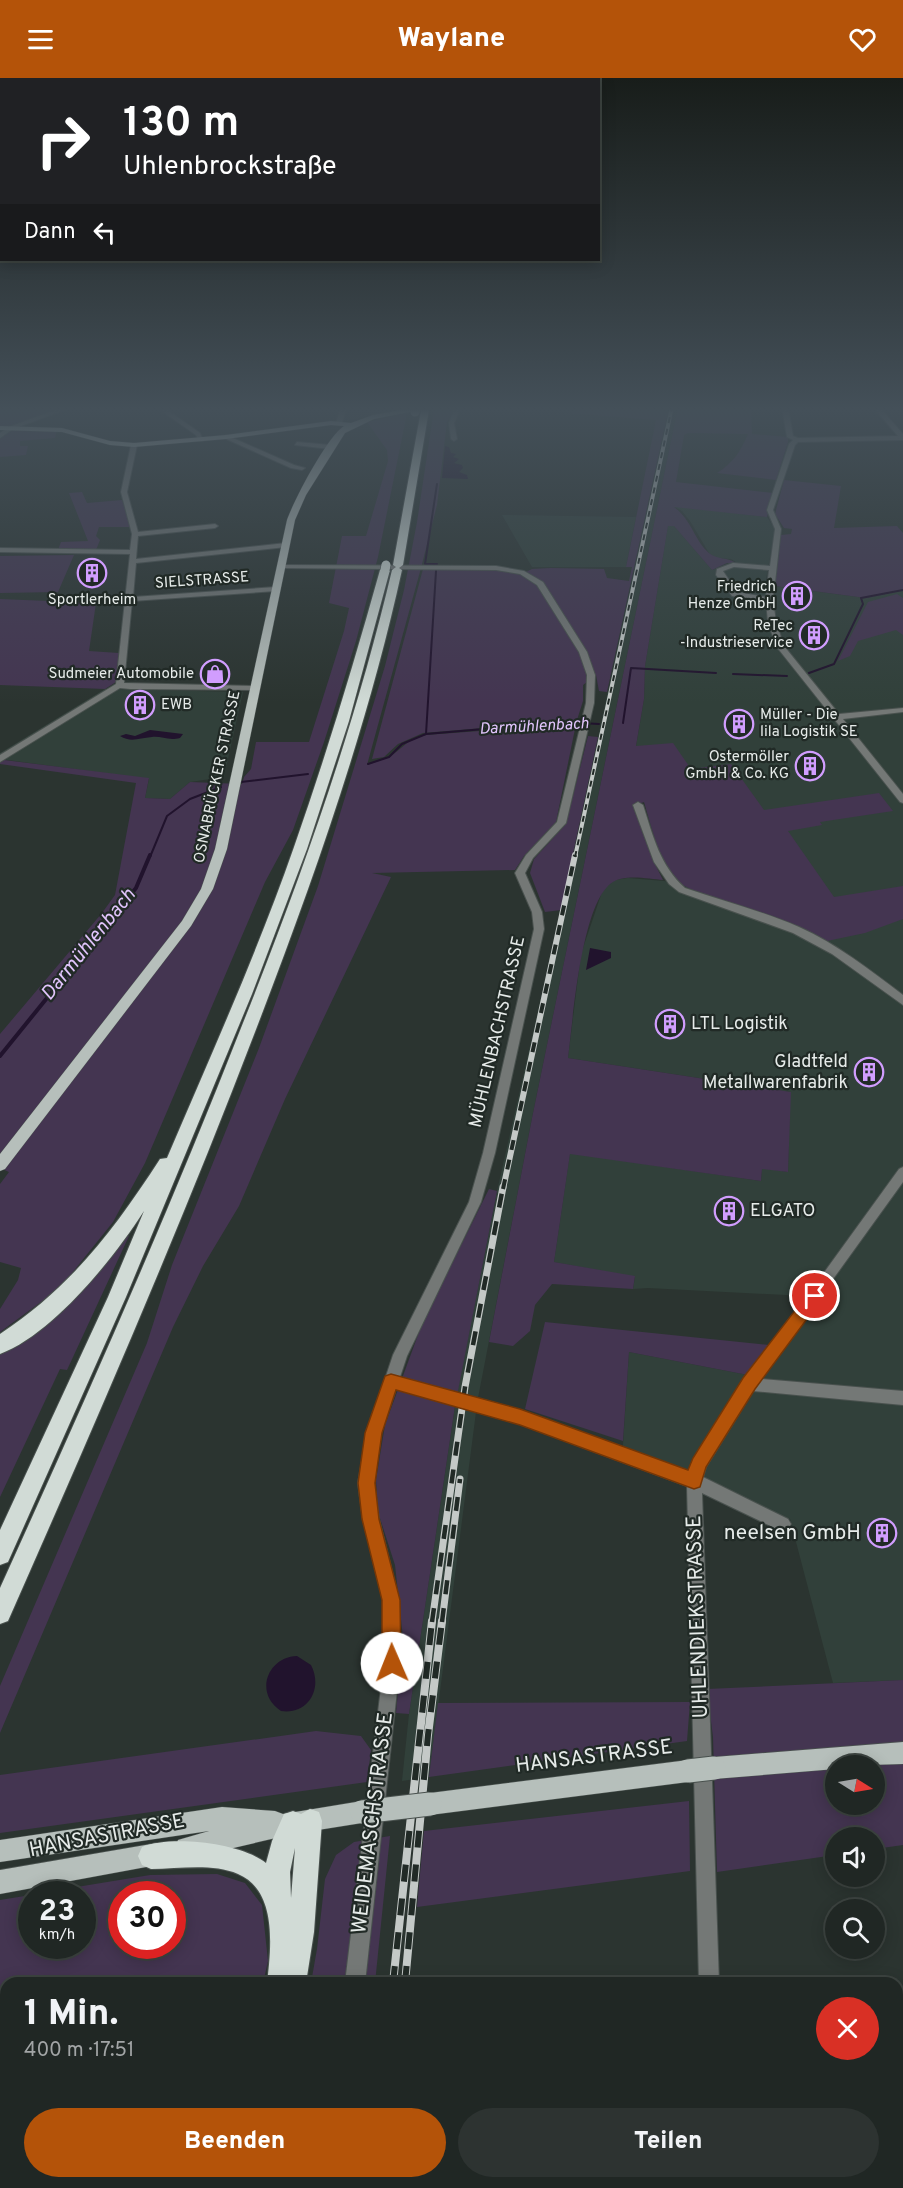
<!DOCTYPE html>
<html lang="de">
<meta charset="utf-8">
<style>
:root{--surface:#202724;--page:#2d3331;--text:#f1f3f6;--muted:#a2a5a6;--line:#3d4441;--accent:#b45309}
body{margin:0;font-family:Overpass,sans-serif;background:var(--page);color:var(--text);height:100vh;display:flex;flex-direction:column;font-size:22px;white-space:nowrap}
*{box-sizing:border-box;margin:0}
p{font-size:20px;color:var(--muted)}
.icon{flex:none;width:33px;height:33px;fill:none;stroke:currentColor;stroke-width:2;stroke-linecap:round;stroke-linejoin:round}
.map{position:relative;flex:1;overflow:hidden}
.details{position:absolute;left:0px;top:1899px;width:903px;height:212px;display:flex;flex-direction:column;background:var(--surface);border-radius:18px 18px 0 0;box-shadow:0 3px 15px #0003,0 0 0 2px var(--line)}
.details>*{flex:none}
.guide{position:absolute;left:0px;top:0px;width:600px;height:183px;box-shadow:0 3px 15px #0003,0 0 0 2px var(--line);background:#202124;color:#fff;overflow:hidden}
.needle{width:39px;rotate:101deg}
.controls{position:absolute;left:825px;top:1677px;display:grid;gap:12px}
.controls a{display:grid;place-items:center;width:60px;height:60px;border-radius:50%;background:var(--surface);box-shadow:0 3px 15px #0003,0 0 0 2px var(--line);font-size:30px}
.speed{position:absolute;left:18px;top:1803px;display:flex;gap:12px;font-size:30px;font-weight:700;text-align:center}
.speed>*{display:grid;place-content:center;width:78px;height:78px;border-radius:50%;background:var(--surface);box-shadow:0 3px 15px #0003,0 0 0 2px var(--line);line-height:1}
.speed small{font-size:15px;font-weight:400}
.speed .limit{border:9px solid #d22;background:#fff;color:#111}
.pin{position:absolute;display:grid;place-items:center;width:51px;height:51px;color:#fff;margin:-26px;border:3px solid #fff;border-radius:50%;box-shadow:0 2px 6px #0007}
.me{position:absolute;width:66px;margin:-33px;rotate:359deg;stroke-linejoin:round;filter:drop-shadow(0 0 4px #0008)}
.turn{display:flex;align-items:center;gap:21px;height:126px;padding:0 24px;font-size:27px}
.turn .icon{width:78px;height:78px;stroke-width:2.5}
.turn b{display:block;font-size:42px;line-height:51px}
.then{display:flex;align-items:center;height:57px;padding:0 24px;background:#0003;gap:12px;font-size:22px}
.round{display:grid;place-items:center;flex:none;width:63px;height:63px;border-radius:32px;background:var(--page)}
.head{display:flex;align-items:center;justify-content:space-between;height:102px;padding:0 24px}
h1{font-size:36px;font-weight:800;line-height:45px}
.action{display:flex;gap:12px;margin-top:auto;padding:12px 24px}
.action a{flex:1;height:69px;border-radius:36px;background:var(--accent);color:#fff;font-size:24px;font-weight:800;line-height:69px;text-align:center}
.action a+a{background:var(--page);color:var(--text)}
header{display:flex;justify-content:space-between;align-items:center;height:78px;padding:0 24px;background:var(--accent);color:#fff;font-size:27px;font-weight:800}
.map>svg:first-child{display:block}
</style>
<header><svg class="icon" aria-label="menu" viewBox="0 0 24 24"><path d="M4 6h16M4 12h16M4 18h16"/></svg>Waylane<svg class="icon" aria-label="heart" viewBox="0 0 24 24"><path d="M12 20l-8-8c-3-5 5-10 8-4 3-6 11-1 8 4z"/></svg></header>
<div class="map">
<svg width="903" height="2110" viewBox="0 0 903 2110">
<rect width="100%" height="100%" fill="#2b3430"/>
<!-- built -->
<path fill="#31403a" d="M345,329h40l-1,6 -39,8 -4,-1z
M669,329h9l-146,711 -54,280 -21,-5 40,-202 64,-281z
M673,428l94,11 8,12 -10,56 101,13 37,-8v1090l-70,3 -43,-164 -55,-24 -113,-35 7,-108 119,23 57,-79 -157,-8 -15,1 2,-12 -81,-15 16,-109 191,28 1,-13 26,4 2,-80 -222,-34 13,-104 22,-65 12,-9 13,-2 48,4 -26,-57 -16,-67 10,-59 1,-33 23,-140h6l38,44 24,-8 -5,-3 -15,-1 -7,-5 -19,-32 -8,-10z
M502,437l134,2 -10,50h-94z
M105,611l138,3 -19,85 -34,5 -20,17 -25,-1 4,-19 -149,-20v-6z
M455,1328l21,6 -47,365 -27,4 7,-67z"/>
<!-- green -->
<path fill="#443551" fill-rule="evenodd" d="M0,329h67l-56,20h-11z
M440,329h16l-9,15 -10,83 -16,63 -54,197 23,-8 22,-18 14,-4 150,-11 -20,98 -32,34 -9,14 -143,3 19,4 -106,222 -46,107 -36,60 -30,61 -173,406v-47l147,-343 25,-78 87,-217 59,-162 67,-220 19,-76 13,-68 17,-113z
M576,329h93l-62,285 -8,-1 -3,-16 -13,10v16l-6,19 -154,13 -25,11 -14,13 -12,2 51,-190 71,1 28,4 10,-5 19,-1 53,1 3,9 22,3 3,-14h-6l30,-147 -89,-7 5,-1z
M678,329h73l1,27 36,3v5l-12,38 -59,-7c16,-10 24,-22 31,-39l-60,-1 -4,2 -8,47 97,11 -6,24 -93,-10c18,13 20,33 35,46 9,7 19,4 27,10h-9l-15,7 -38,-44h-6l-23,140 -1,33 -8,47 37,-3 18,26 40,-5 33,46 115,-17 14,18 -73,11 2,3 -34,6 46,66 69,-11v33l-38,14 -38,8 -31,-15 -100,-34 -19,-10 -15,-18 -18,-62 -8,3 20,61 7,14c-14,-1 -37,-6 -50,2 -32,19 -40,139 -45,176l223,34 -3,80 -26,-3 -1,12 -191,-27 -16,108 81,14 -2,13 -81,-5 -17,21 -5,26 -17,15 -24,-4 43,-224z
M407,335l-29,144 -22,84 -32,101 -31,88 -28,52 -120,281 -32,59 -53,66 -60,44v-23l18,-29 3,-12 -21,-6v-78l9,-12 -9,-4v-134l102,-121 13,-18 21,-112 -136,-19v-2l4,-2 145,18 -4,20 25,1 20,-17 52,2 2,-7 7,-8 5,-27h53l35,-111 5,-23 -20,-5 13,-67h24l22,-75 -1,-11 -20,-28z
M13,351l44,1 -2,8 -35,3v5h8l-2,9 -26,2v-20z
M784,402l57,6 -7,42 63,-2 6,7v57l-37,8 -91,-12 6,-51 10,-1 1,-5 -8,-1 -9,-14z
M82,414l5,11 35,-3 10,27h-33l-3,9 4,4 -4,10h-38l3,-8 27,-1 -19,-48z
M74,477l-16,37 -58,1v-37z
M897,516l6,4v37l-7,-5 -38,11 -8,15 -12,5 30,-59z
M0,521l96,4 -7,48 30,2 -3,29 -11,7 -105,-4z
M588,658l10,1 -37,173 -16,2 -15,-39 4,-14 32,-35z
M489,1111l8,2 -42,215 -46,308 -13,-1 7,-75 -8,-73 -17,-53 -2,-32 9,-55 37,-101z
M129,1158l-62,134 -7,-1 -60,128v-147l125,-113z
M545,1244l224,23 -21,30 -119,-23 -6,89 -98,-32z
M903,1602v165l-28,4 -1,-11h-38l-1,17 -118,17 -4,-135 -6,-48zM836,1688h38v38h-38z
M690,1624l-3,39 -258,36 9,-74z
M316,1653l45,5 10,14 -4,32 -367,51v-58z
M689,1723l1,70 -273,36 7,-76z
M390,1758l-15,147h-64l6,-34 8,-70 11,-24 18,-13z
M217,1796l28,9 17,22 6,56 -5,22h-257v128h-6v-211l31,-5 1,51h50v-52h-48l116,-19zM122,1816h50v52h-50z
M35,2104h224v1l-8,5h-251v-3z"/>
<!-- water -->
<path fill="#21132d" d="M445,368l4,1 2,6 5,1 -3,3 6,2 -5,4 8,2 1,3 -4,4 8,3 1,4 -26,-1z
M150,652l33,4 -3,4c-12,3 -18,-2 -28,-1 -13,1 -21,6 -32,-1l6,-2 9,2z
M590,870l21,4v6l-25,12z
M297,1578l14,9c12,23 -2,50 -30,46 -27,-17 -14,-54 16,-55z"/>
<g fill="none" stroke-linecap="round" stroke-linejoin="round">
<!-- stream-far1 -->
<path stroke="#21132d" stroke-width="2" d="M437,406l-12,80h12
M809,595l25,-9 29,-60 -2,-6 42,-8
M733,596l54,2
M623,645l8,-55 85,5
M426,656l10,-163
M368,686l21,-7 13,-13 24,-10 137,-12 36,2
M241,704l67,-8
M150,779l17,-41 23,-17 31,-12"/>
<!-- stream -->
<path stroke="#21132d" stroke-width="4" d="M0,978l136,-168 14,-33"/>
<!-- minor casing -->
<g stroke="#49514e" stroke-width="2">
<path id="minor" d="M63,329h9l-59,22 -13,9v-5l9,-6z
M156,329h7l37,26 3,8h-4l-3,-6z
M341,329h6l-5,16 -3,2 -3,-2z
M455,329h6l-7,16 3,16 -3,2 -3,-2 -2,-16z
M782,329h6l5,29 5,2 100,-2 -25,-29h6l24,27v6l-105,2 -3,3 -22,65 8,19 -8,71 3,22 8,24 55,68 64,-6v4l-60,7 60,75v9l-3,-1 -124,-156 -8,-24 -2,-20 -34,-6 -16,-21 1,-6 16,-6 37,3 5,-37 -8,-19 22,-66 4,-4 -6,-3zM734,489l35,3 -3,27 -29,-5 -14,-21z
M226,357l68,30 11,3 -3,2 -11,-2 -67,-30z
M297,364l33,3 3,2 -3,2 -35,-4z
M134,365l3,2 -10,47 11,40 77,-8 3,2 -3,2 -77,8 -2,23 150,-16 3,2 -3,2 -150,16 -3,34 143,-10 4,2 -4,2 -144,10 -8,82 130,3 4,2 -4,2 -124,-1 -10,-1 -120,74v-7l116,-71 14,-130 -130,-2v-4l130,2 2,-16 -11,-42 10,-47z
M281,487l215,1 28,5 19,11 44,70 8,23 -1,28 -28,120 -33,35 -8,15 17,39 2,17 -49,224 -14,49 -74,154 -7,21 120,33 169,62 5,-13 50,-80 79,-105 76,-105 4,-2v15l-142,197 142,12v14l-150,-14 -47,76 -3,10 85,42 3,5 -3,5 -5,3 -81,-39 17,490h-20l-12,-497 -167,-62 -124,-35 -15,44 -7,50 5,36 20,81 1,63 -35,320h-20l39,-320 -1,-63 -20,-81 -5,-36 9,-50 26,-78 76,-153 14,-49 51,-224 -2,-17 -17,-39 11,-18 31,-33 29,-119 1,-28 -8,-23 -42,-67 -17,-11 -24,-4 -217,-2v-2z
M638,724l5,3c10,31 17,61 42,83 38,13 77,23 114,39 38,17 71,43 104,68v10l-71,-51 -39,-21 -114,-41 -10,-8 -15,-22 -21,-57z
M261,2104h25l-2,6h-26z
M703,2104h22l1,6h-22z"/>
</g>
<!-- major casing -->
<g stroke="#49514e" stroke-width="1">
<path id="major" d="M418,329h17l-61,12 -29,14 -39,62 -11,25 -68,329 -14,40 -22,37 -186,243 -5,2v-17l182,-233 19,-32 14,-40 72,-329c7,-20 40,-83 57,-94l-13,-1 -105,14 -92,8 -24,-2 -48,-13 -62,-2v-4l62,2 48,13 24,2 92,-8 105,-14 20,2 22,-8z
M903,1664v22l-67,2v3l-122,10 -8,-3 -3,-8 3,-8 8,-3z
M688,1682l8,3 3,8 -3,8 -8,3 -258,33 -8,-3 -3,-8 3,-8 8,-3z
M362,1723l8,3 3,8 -3,8 -8,3 -69,11 -107,25 -8,-3 -3,-8 3,-8 31,-9 -209,31v-22l222,-33 53,4 8,3z
M157,1765l8,3 3,8 -3,8 -8,3 -157,29v-24z"/>
</g>
<!-- highway casing -->
<g stroke="#49514e" stroke-width="2">
<path id="highway" d="M425,330l4,2 -26,155 -4,3 3,2c-35,159 -89,311 -147,462 -76,199 -161,394 -247,589l-8,3v-36c84,-185 167,-371 241,-560 60,-150 114,-301 151,-458l4,-3 -3,-2 28,-155z
M385,489l5,3 -41,151 -42,128 -55,145 -126,303 -118,265 -8,3v-35l108,-233 36,-86c-30,47 -91,123 -144,143v-20c71,-47 114,-104 160,-175l7,-1c44,-103 90,-205 127,-311 32,-91 60,-184 86,-277z
M310,1731l9,3 3,9 -8,111 -8,51h-39c4,-34 11,-92 -29,-109 -26,-11 -59,-5 -87,-5l-9,-4 -4,-9 4,-9c29,-12 99,-4 124,16l6,-22 12,-27 9,-3 8,3zM295,1770l-4,50 -1,-26z
M0,2045h6v44l-6,1z"/>
</g>
<!-- minor -->
<use href="#minor" fill="#747876" fill-rule="evenodd"/>
<!-- major -->
<use href="#major" fill="#b6bfbb" fill-rule="evenodd"/>
<!-- highway -->
<use href="#highway" fill="#d1dbd6" fill-rule="evenodd"/>
<!-- rail-far3 casing -->
<g stroke="#c4c9c7" stroke-width="4">
<path id="rail-far3" d="M575,779l97,-450"/>
</g>
<!-- rail-far2 casing -->
<g stroke="#c4c9c7" stroke-width="6">
<path id="rail-far2" d="M503,1111l72,-334"/>
</g>
<!-- rail-far1 casing -->
<g stroke="#c4c9c7" stroke-width="7">
<path id="rail-far1" d="M432,1544l33,-235 38,-200
M442,1544l18,-143"/>
</g>
<!-- rail casing -->
<g stroke="#c4c9c7" stroke-width="8">
<path id="rail" d="M393,1905l39,-362
M405,1905l23,-248 14,-114
M376,2104v6
M389,2104v6"/>
</g>
<!-- rail-far3 -->
<use href="#rail-far3" stroke="#212a26" stroke-width="2" stroke-dasharray="6" stroke-linecap="butt"/>
<!-- rail-far2 -->
<use href="#rail-far2" stroke="#212a26" stroke-width="4" stroke-dasharray="10" stroke-linecap="butt"/>
<!-- rail-far1 -->
<use href="#rail-far1" stroke="#212a26" stroke-width="4.5" stroke-dasharray="14" stroke-linecap="butt"/>
<!-- rail -->
<use href="#rail" stroke="#212a26" stroke-width="6" stroke-dasharray="17" stroke-linecap="butt"/>
<!-- major-bridge casing -->
<g stroke="#49514e" stroke-width="25" stroke-linecap="butt">
<path id="major-bridge" d="M688,1693l26,-3
M362,1734l68,-8"/>
</g>
<!-- highway-bridge casing -->
<g stroke="#49514e" stroke-width="10" stroke-linecap="butt">
<path id="highway-bridge" d="M415,334l1,-5
M385,492l1,-5"/>
</g>
<!-- major-bridge -->
<use href="#major-bridge" stroke="#b6bfbb" stroke-width="23"/>
<!-- highway-bridge -->
<use href="#highway-bridge" stroke="#d1dbd6" stroke-width="9"/>
</g>
<!-- sky -->
<linearGradient id="sky" x2="0" y2="1"><stop stop-color="#181d1a"/><stop offset="0.53" stop-color="#445059"/><stop offset="1" stop-color="#445059" stop-opacity="0"/></linearGradient>
<rect width="903" height="625" fill="url(#sky)"/>
<!-- route -->
<path fill="#b45309" stroke="#753606" stroke-width="1.5" d="M815,1211l6,2 2,5 -2,4 -66,89 -49,78 -6,20 -6,2 -174,-64 -124,-35 -14,43 -7,50 4,36 21,81 1,63 -3,6 -6,3 -7,-3 -3,-6v-63l-20,-81 -4,-36 7,-50 20,-57 6,-2 129,35 168,61 5,-12 50,-80 67,-87z"/>
<!-- icons -->
<defs>
<g id="building-ring" transform="scale(1.5)"><circle r="9.5" fill="#212a26" stroke="#d19dfe" stroke-width="1.5"/><path d="M-4-6H4V6H1V3H-1V6H-4ZM-2.5-4.3h1.7v1.8h-1.7ZM.8-4.3h1.7v1.8H.8ZM-2.5-1h1.7V.8h-1.7ZM.8-1h1.7V.8H.8Z" fill="#d19dfe"/></g>
<g id="shop-ring" transform="scale(1.5)"><circle r="9.5" fill="#212a26" stroke="#d19dfe" stroke-width="1.5"/><path d="M-5-2.5h2.3a2.7 3.5 0 0 1 5.4 0H5L5.5 6h-11ZM-1.5-2.5h3a1.5 2.3 0 0 0-3 0Z" fill="#d19dfe"/></g>
</defs>
<g fill-rule="evenodd">
<use href="#building-ring" x="92" y="495"/>
<use href="#building-ring" x="797" y="518"/>
<use href="#building-ring" x="814" y="557"/>
<use href="#shop-ring" x="215" y="596"/>
<use href="#building-ring" x="140" y="627"/>
<use href="#building-ring" x="739" y="646"/>
<use href="#building-ring" x="810" y="688"/>
<use href="#building-ring" x="670" y="946"/>
<use href="#building-ring" x="869" y="994"/>
<use href="#building-ring" x="729" y="1133"/>
<use href="#building-ring" x="882" y="1455"/>
</g>
<g text-anchor="middle" dominant-baseline="central" stroke-width="4.5" stroke-linejoin="round" paint-order="stroke">
<!-- far-street labels -->
<g font-size="15" fill="#e6ebe9" stroke="#212a26">
<text transform="translate(202 503) rotate(-4)">SIELSTRASSE</text>
<text transform="translate(218 699) rotate(-78)">OSNABRÜCKER STRASSE</text>
</g>
<!-- far-poi labels -->
<g font-size="15" fill="#e6ebe9" stroke="#212a26" text-anchor="end">
<text x="776" y="509">Friedrich<tspan x="776" dy="17">Henze GmbH</tspan></text>
<text x="92" y="522" text-anchor="middle">Sportlerheim</text>
<text x="793" y="548">ReTec<tspan x="793" dy="17">-Industrieservice</tspan></text>
<text x="194" y="596">Sudmeier Automobile</text>
<text x="161" y="627" text-anchor="start">EWB</text>
<text x="760" y="637" text-anchor="start">Müller - Die<tspan x="760" dy="17">lila Logistik SE</tspan></text>
<text x="789" y="679">Ostermöller<tspan x="789" dy="17">GmbH &amp; Co. KG</tspan></text>
</g>
<!-- far-water labels -->
<g font-size="16" font-style="italic" fill="#e1c4fc" stroke="#212a26">
<text transform="translate(534 649) rotate(-3)">Darmühlenbach</text>
</g>
<!-- poi labels -->
<g font-size="18" fill="#e6ebe9" stroke="#212a26" text-anchor="start">
<text x="691" y="946">LTL Logistik</text>
<text x="848" y="984" text-anchor="end">Gladtfeld<tspan x="848" dy="21">Metallwarenfabrik</tspan></text>
<text x="750" y="1133">ELGATO</text>
</g>
<!-- street labels -->
<g font-size="18" fill="#e6ebe9" stroke="#212a26">
<text transform="translate(498 954) rotate(-77)">MÜHLENBACHSTRASSE</text>
</g>
<!-- water labels -->
<g font-size="20" font-style="italic" fill="#e1c4fc" stroke="#212a26">
<text transform="translate(89 867) rotate(-51)">Darmühlenbach</text>
</g>
<!-- near-poi labels -->
<g font-size="21" fill="#e6ebe9" stroke="#212a26" text-anchor="end">
<text x="861" y="1455">neelsen GmbH</text>
</g>
<!-- near-street labels -->
<g font-size="21" fill="#e6ebe9" stroke="#212a26">
<text transform="translate(698 1539) rotate(-92)">UHLENDIEKSTRASSE</text>
<text transform="translate(594 1679) rotate(-7)">HANSASTRASSE</text>
<text transform="translate(373 1745) rotate(-83)">WEIDEMASCHSTRASSE</text>
<text transform="translate(107 1758) rotate(-11)">HANSASTRASSE</text>
</g>
</g>
</svg>
<div class="controls">
<a><svg class="needle" viewBox="-14 -14 28 28"><path d="M0-13l5 13h-10z" fill="#e53935"/><path d="M0 13l5-13h-10z" fill="#a2a5a6"/></svg></a>
<a><svg class="icon" aria-label="sound" viewBox="0 0 24 24"><path d="M4 9h4l5-4v14l-5-4H4zM17 9q2 3 0 6"/></svg></a>
<a><svg class="icon" aria-label="search" viewBox="0 0 24 24"><circle cx="10" cy="10" r="6"/><path d="M15 15l6 6"/></svg></a>
</div>
<div class="speed"><div>23<small>km/h</small></div><div class="limit">30</div></div>
<div class="pin" style="left:815px;top:1218px;background:#d93025"><svg class="icon" aria-label="arrive" viewBox="0 0 24 24"><path d="M6 21V4h12l-3 4 3 4H6"/></svg></div>
<svg class="me" style="left:392px;top:1585px" viewBox="-20 -20 40 40"><circle r="19" fill="#fff"/><path d="M0-13L10 11 0 6-10 11z" fill="#b45309"/></svg>
<div class="guide">
<div class="turn"><svg class="icon" aria-label="right" viewBox="0 0 24 24"><path d="M7 20v-9h11M14 6l5 5-5 5"/></svg><div><b>130 m</b>Uhlenbrockstraße</div></div>
<div class="then">Dann<svg class="icon" aria-label="left" viewBox="0 0 24 24"><path d="M17 20v-9H6M10 6l-5 5 5 5"/></svg></div>
</div>
<section class="details">
<div class="head"><div><h1>1 Min.</h1><p>400 m · 17:51</p></div><a class="round" style="background:#d93025;color:#fff"><svg class="icon" aria-label="close" viewBox="0 0 24 24"><path d="M6 6l12 12M18 6L6 18"/></svg></a></div>
<div class="action"><a>Beenden</a><a>Teilen</a></div>
</section>
</div>
